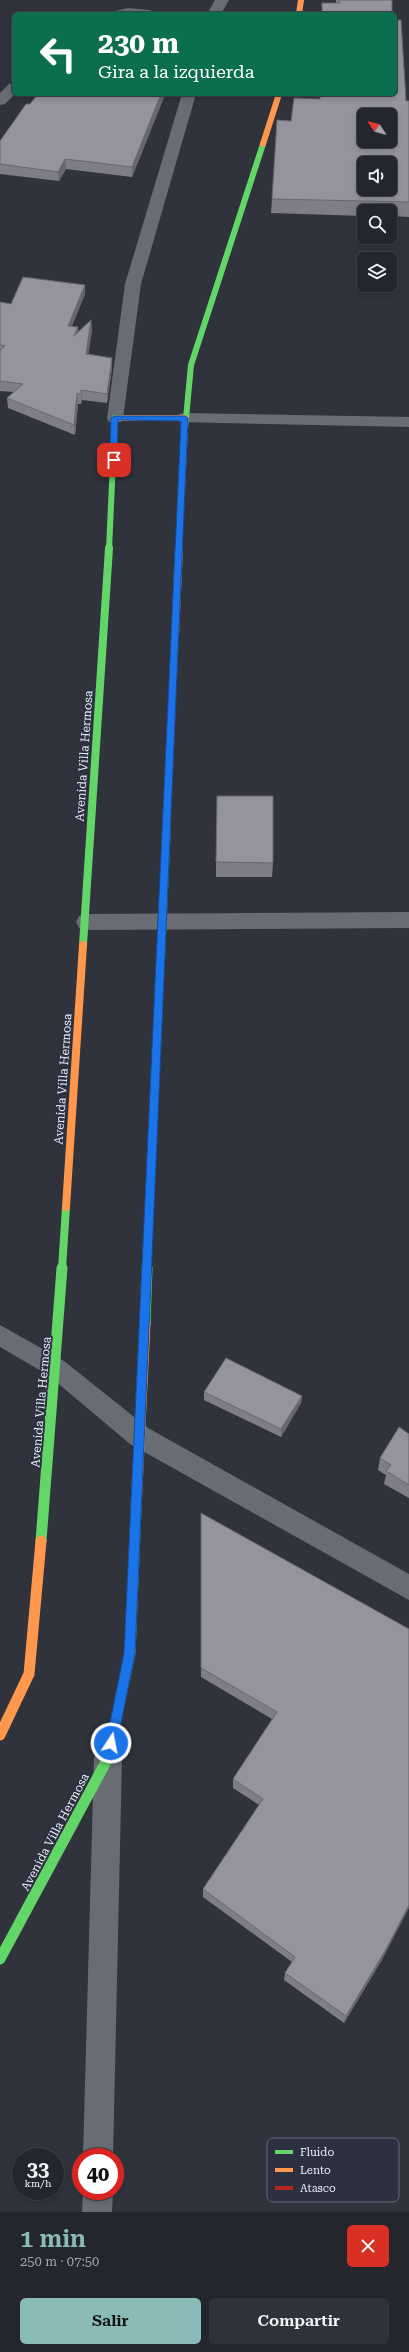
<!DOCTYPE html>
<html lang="es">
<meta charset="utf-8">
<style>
:root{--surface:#24262d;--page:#303239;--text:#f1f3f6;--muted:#a3a5aa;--line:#414349;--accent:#8bbbb9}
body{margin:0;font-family:"Roboto Serif",serif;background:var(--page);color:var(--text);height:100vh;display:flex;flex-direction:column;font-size:15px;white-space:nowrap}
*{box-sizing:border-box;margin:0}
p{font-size:13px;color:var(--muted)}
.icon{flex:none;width:22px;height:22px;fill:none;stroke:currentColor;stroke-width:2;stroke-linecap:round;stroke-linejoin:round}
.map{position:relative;height:2212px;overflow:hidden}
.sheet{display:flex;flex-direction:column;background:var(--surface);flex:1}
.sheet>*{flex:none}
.hud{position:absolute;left:12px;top:12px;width:385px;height:84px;border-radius:6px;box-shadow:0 2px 6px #0003,0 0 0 1px var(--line);background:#0b6e4f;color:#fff;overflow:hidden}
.needle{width:26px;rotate:306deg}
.tools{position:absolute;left:357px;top:108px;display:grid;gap:8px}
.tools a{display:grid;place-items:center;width:40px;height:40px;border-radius:6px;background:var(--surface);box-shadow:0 2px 6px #0003,0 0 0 1px var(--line);font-size:20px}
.speed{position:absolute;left:12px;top:2148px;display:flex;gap:8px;font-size:20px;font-weight:700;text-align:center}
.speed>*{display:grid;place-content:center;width:52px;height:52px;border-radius:50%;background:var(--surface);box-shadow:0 2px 6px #0003,0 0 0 1px var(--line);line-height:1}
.speed small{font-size:10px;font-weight:400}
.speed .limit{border:6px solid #d22;background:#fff;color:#111}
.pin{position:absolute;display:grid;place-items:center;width:34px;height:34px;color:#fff;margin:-17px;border-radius:8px;box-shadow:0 2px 6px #0006}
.me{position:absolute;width:44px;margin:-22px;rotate:11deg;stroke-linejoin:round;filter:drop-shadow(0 0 3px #0008)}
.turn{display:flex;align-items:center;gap:14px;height:84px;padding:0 20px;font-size:18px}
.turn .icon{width:52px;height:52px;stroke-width:2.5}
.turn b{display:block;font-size:28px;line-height:34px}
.round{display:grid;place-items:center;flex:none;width:42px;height:42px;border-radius:6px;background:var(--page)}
.summary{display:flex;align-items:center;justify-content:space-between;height:68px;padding:0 20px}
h1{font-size:24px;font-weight:600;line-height:30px;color:var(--accent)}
.cta{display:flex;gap:8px;margin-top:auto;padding:8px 20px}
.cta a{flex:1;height:46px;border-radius:6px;background:var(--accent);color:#111;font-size:16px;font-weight:600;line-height:46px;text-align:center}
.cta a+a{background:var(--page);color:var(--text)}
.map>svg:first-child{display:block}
</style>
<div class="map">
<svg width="409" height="2212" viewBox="0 0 409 2212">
<rect width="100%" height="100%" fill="#30333c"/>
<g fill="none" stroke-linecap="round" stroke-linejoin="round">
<!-- street -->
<path fill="#686d73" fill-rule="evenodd" d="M215,0h14l-8,14h-14z
M128,8l22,2 7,4h-44l2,-3z
M14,83l1,11 -10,10 -5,1v-12l9,-9z
M182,94h14l-55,190 -18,134 -2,4h-12l-2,-4 18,-134z
M185,413l224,4v10l-230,-5 -2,-4 2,-4z
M409,912v16l-323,2 -7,-2 -3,-6 3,-6 7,-2z
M0,1325l64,36 84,67 261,146v26l-279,-156 -82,-69 -48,-28z
M108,1745l10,4 4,9 -9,399h-30l11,-399 4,-9z
M83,2191h30l-1,21h-30z"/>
<!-- fast-far2 -->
<path stroke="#63d668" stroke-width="6" d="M185,429l6,-64 72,-221
M109,549l6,-131h6"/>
<!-- fast-far1 -->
<path stroke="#63d668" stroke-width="8" d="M83,945l26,-397
M62,1269l4,-62
M147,1269l20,-445"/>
<!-- fast -->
<path stroke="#63d668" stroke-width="11" d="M145,1323l2,-55
M41,1541l21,-273
M0,1959l108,-201 22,-105 6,-144"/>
<!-- slow-far2 -->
<path stroke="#ff974d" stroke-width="6" d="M299,14l2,-14
M263,144l16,-50
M121,418h64
M179,549l6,-120"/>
<!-- slow-far1 -->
<path stroke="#ff974d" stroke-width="8" d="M175,636l4,-88
M66,1207l17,-262"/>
<!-- slow -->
<path stroke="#ff974d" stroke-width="11" d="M136,1509l9,-186
M0,1735l29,-61 12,-133"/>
<!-- jam -->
<path stroke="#b3261e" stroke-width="8" d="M167,824l8,-188"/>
</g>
<!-- wall -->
<path fill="#7f7e88" d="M336,0h56l-56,3z
M38,94h126v3l-32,80 -66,-8 -7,12 -59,-7v-33z
M320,94h75l11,7h3v116l-19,-1v-5h-26v5l-93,-3 1,-14 19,-78 29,-22z
M85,285v9l-13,32 6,6 13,-12 1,10 -4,24 24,4v10l-5,35 -25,-3 -1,4h-3l-3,31 -67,-27 -1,-10 7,-6 -14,-1v-89l11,2z
M216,862l57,1 -1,14h-56z
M204,1392l98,4 -1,7 -20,34 -77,-37z
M409,1434v64l-25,-14 2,-9 -8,-5 2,-12z
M201,1513l182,445 -39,65 -60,-43 1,-7 7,-11 -89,-65v-8l56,-84 -26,-17v-9l39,-60 -71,-42z"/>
<!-- shaded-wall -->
<path fill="#68676f" d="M161,94h3v3l-32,80v-10z
M65,159l1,10 -7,12 -1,-9z
M85,285v9l-17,41v-9z
M91,320l1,10 -5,34 -1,-10z
M78,327l1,10 -5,-1z
M112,358v10l-5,35v-9z
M81,390l1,10 -1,4z
M77,394l1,10 -3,31 -1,-10z
M302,1396l-1,7 -20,34v-8z
M409,1905v3l-26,50 -39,65 2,-7z"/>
<!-- building -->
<path fill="#94939e" stroke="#68676f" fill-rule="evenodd" d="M339,0h53v14h-70v-11h18z
M395,20h6l5,81h3v101l-137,-3 5,-79 14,1 3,-23 26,1v-5h75zM364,115h26v26h-26zM364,163h26v26h-26z
M38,94h123l-29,73 -67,-8 -7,13 -58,-8v-23l26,-37h4z
M23,277l62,8 -17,41 10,1 -4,9 17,-16 -5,34 26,4 -5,36 -26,-4v4h-4l-3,31 -67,-27 16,-14 -23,-3v-31l5,-4 -5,-1v-43l11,2z
M217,796h56v67l-57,-1z
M226,1358l76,38 -21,33 -77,-37z
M399,1427l10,7v51l-23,-14 5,-6 -11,-7z
M201,1513l208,116v276l-24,46 -39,65 -61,-43 10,-16 -92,-68 60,-90 -30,-20 44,-67 -76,-44z"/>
<!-- route -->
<path fill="#1a73e8" stroke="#114b97" d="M115,416h70l3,2 -53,1235 -18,90 -6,6 -5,-6 18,-90 57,-1232 -63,-1 -1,40 -3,2 -4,-2 1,-42z"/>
<g text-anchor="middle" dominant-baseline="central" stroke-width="4" stroke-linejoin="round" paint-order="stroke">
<!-- street labels -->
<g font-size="12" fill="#eceffa" stroke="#2c3040">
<text transform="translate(84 756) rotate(-86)">Avenida Villa Hermosa</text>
<text transform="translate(63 1079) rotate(-86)">Avenida Villa Hermosa</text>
<text transform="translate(41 1402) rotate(-85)">Avenida Villa Hermosa</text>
<text transform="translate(55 1832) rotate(-62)">Avenida Villa Hermosa</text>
</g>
</g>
<!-- legend -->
<rect x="267" y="2138" width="132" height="64" rx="6" fill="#2c3040" stroke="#666978" stroke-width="1"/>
<rect x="275" y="2150" width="18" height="4" fill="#63d668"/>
<rect x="275" y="2168" width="18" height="4" fill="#ff974d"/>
<rect x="275" y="2186" width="18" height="4" fill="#b3261e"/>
<g font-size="11" fill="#eceffa">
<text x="300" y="2156">Fluido</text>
<text x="300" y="2174">Lento</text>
<text x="300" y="2192">Atasco</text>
</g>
</svg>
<div class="tools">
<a><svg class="needle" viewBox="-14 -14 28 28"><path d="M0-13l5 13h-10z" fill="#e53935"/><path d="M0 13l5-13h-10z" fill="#a3a5aa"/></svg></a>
<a><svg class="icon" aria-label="sound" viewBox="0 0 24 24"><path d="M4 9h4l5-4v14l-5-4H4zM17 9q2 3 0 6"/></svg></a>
<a><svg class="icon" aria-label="search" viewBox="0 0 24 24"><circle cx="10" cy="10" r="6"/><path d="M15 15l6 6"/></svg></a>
<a><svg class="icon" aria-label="layers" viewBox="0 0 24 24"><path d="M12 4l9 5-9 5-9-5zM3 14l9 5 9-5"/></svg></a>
</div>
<div class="speed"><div>33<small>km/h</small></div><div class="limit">40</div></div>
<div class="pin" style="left:114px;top:460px;background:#d93025"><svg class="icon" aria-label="arrive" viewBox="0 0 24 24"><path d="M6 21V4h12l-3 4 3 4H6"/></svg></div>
<svg class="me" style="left:111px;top:1743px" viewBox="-20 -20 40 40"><circle r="17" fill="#1a73e8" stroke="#fff" stroke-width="3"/><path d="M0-11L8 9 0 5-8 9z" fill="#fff"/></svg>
<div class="hud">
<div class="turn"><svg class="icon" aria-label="left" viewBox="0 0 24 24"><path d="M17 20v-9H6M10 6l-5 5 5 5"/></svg><div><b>230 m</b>Gira a la izquierda</div></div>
</div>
</div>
<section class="sheet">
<div class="summary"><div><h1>1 min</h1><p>250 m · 07:50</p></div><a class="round" style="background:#d93025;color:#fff"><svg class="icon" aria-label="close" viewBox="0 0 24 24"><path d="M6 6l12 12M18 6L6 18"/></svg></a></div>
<div class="cta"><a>Salir</a><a>Compartir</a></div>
</section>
